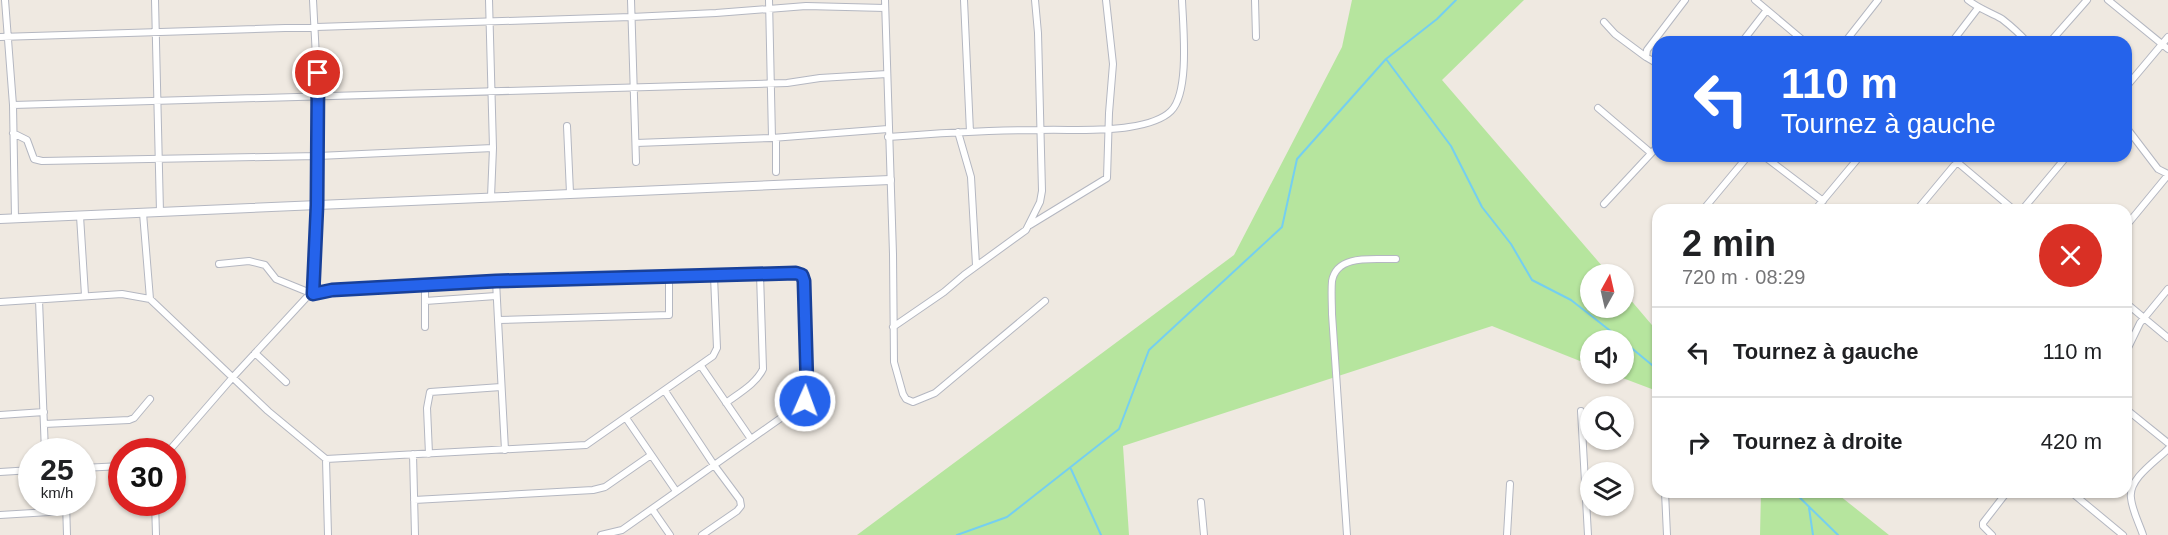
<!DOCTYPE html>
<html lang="fr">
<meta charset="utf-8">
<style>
:root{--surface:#fff;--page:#f2f2f2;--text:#202124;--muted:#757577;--line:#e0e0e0}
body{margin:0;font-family:Helvetica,sans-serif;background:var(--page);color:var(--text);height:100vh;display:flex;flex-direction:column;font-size:22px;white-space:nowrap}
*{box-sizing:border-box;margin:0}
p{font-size:20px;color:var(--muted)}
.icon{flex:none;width:33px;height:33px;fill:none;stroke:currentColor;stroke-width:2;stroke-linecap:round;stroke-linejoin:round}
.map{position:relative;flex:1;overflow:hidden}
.sheet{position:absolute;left:1652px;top:204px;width:480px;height:294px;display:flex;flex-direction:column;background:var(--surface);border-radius:18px;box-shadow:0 2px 4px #0004}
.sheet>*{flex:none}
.hud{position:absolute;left:1652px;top:36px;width:480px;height:126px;border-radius:18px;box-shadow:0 2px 4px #0004;background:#2563eb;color:#fff;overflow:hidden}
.needle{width:39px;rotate:8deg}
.controls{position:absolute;left:1580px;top:264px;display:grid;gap:12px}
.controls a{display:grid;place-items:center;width:54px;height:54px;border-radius:50%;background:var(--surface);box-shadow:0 2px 4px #0004;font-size:30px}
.speed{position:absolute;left:18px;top:438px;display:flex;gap:12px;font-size:30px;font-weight:700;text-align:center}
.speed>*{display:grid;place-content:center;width:78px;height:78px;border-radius:50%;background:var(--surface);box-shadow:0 2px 4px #0004;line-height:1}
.speed small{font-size:15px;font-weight:400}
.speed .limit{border:9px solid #d22;background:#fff;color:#111}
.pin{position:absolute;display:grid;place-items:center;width:51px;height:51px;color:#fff;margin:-26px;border:3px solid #fff;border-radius:50%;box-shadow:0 2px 6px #0007}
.me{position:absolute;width:66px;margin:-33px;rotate:2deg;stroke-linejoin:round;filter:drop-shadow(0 0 4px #0008)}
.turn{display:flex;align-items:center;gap:21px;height:126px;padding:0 30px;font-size:27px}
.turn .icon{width:78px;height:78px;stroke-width:2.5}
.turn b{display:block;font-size:42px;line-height:51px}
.round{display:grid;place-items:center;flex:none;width:63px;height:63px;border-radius:32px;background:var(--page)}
.head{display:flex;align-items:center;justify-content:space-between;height:102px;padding:0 30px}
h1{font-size:36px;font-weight:800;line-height:45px}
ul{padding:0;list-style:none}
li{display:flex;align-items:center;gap:18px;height:90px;padding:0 30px;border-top:2px solid var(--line)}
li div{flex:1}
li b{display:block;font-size:22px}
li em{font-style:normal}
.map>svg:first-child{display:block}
</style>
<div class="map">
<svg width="2168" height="535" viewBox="0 0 2168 535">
<rect width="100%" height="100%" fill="#efe9e1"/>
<!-- green -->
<path fill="#b6e59e" d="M1352,0h172l-82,80 167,194h-19v34h33v-17l34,40v60l-45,-17h11v-34h-33v25l-98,-39 -369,120 6,89h-272l377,-280 108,-208z
M1761,492h74l54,43h-129z"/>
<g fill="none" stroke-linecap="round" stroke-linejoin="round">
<!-- stream -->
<path stroke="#75cff0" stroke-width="2" d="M1386,59l65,87 31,61 29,37 21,36 39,20 51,40
M1623,341l35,29
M1071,469l30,66
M1794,492l44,43
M1809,508l4,27
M957,535l50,-18 112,-88 30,-79 133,-123 15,-68 89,-100 51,-40 19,-19"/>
<!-- street casing -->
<g stroke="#b4b7c1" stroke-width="8">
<path id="street" d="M5,0l8,105 2,113
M155,0l5,212
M489,0l4,148 -2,49
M631,0l5,162
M769,0l3,138
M885,0l8,254 1,108 9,32 3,5 7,3 22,-9 110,-92
M964,0l6,132
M1255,0l1,37
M1755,0l50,42
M1968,0c11,9 22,12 34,19 9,7 17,14 25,23
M2108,0l60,49
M1604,22l11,12 31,23
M0,37l631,-20 85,-4 90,-7 79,2
M1742,42l24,-31
M1845,42l33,-42
M1952,42l26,-34
M2050,42l37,-42
M1658,64l-12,-7 1,-7 38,-50
M2126,87l42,-50
M13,105l774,-22 33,-5 67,-4
M1598,108l53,45
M567,126l3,67
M2126,127l32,42 10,5
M958,132l13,45 5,88
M13,133l14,7 7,19 8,2 276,-5 175,-8
M888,137c50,-4 100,-7 150,-7 30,-1 61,2 91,-3 13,-2 32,-6 42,-16 19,-19 12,-85 11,-111
M636,143l136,-5 116,-9
M1764,156l59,45
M1950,156l64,54
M776,172v-34
M1604,204l54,-58
M1703,210l45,-54
M1815,210l45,-54
M1917,210l45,-54
M2022,210l45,-54
M143,213l7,86
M80,216l5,79
M1030,225l77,-47 2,-65 4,-49 -7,-64
M2126,226l42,-51
M219,264l30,-3 16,4 11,14 37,15 5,-198 -5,-96
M496,281l2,39
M425,286v41
M39,300l6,152
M425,301l71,-5
M0,302l122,-8 28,5 118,112 58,48 260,-14 127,-89 4,-8 -3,-72
M2126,303l42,35
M893,327l51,-35 20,-17 62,-45 14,-28 2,-11 -4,-158 -3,-33
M2126,352l14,-29 28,-34
M255,353l31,29
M701,366l50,73
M665,391l49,74 26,35 1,6 -4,5 -35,24
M726,403c13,-10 30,-19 37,-34l-3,-95
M2126,409l42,34
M1581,411l7,124
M0,415l44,-3
M626,418l50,73
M44,424l85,-4 5,-2 16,-19
M505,450l-7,-130 171,-5v-38
M168,452l65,-75 73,-79 9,-6 181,-11 268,-7 32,-1 6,2 2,6 3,105 -2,15 -183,129 -21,5
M413,454l2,81
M429,454l-2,-46 3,-16 71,-5
M326,459l2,76
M82,468l40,-2
M0,472l32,-2
M1665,492l2,43
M2071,492l52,43
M414,500l179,-10 12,-3 46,-32
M66,502l1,33
M155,502l1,33
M1201,502l3,33
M652,509l18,26
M0,515l66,-4
M1347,535l-15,-221c0,-10 -1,-22 0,-33 5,-28 43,-21 64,-22
M1507,535l3,-51
M1992,535l-9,-9v-3l24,-31
M2143,535c-4,-12 -11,-25 -12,-37 -3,-19 25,-37 37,-49"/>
</g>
<!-- secondary casing -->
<g stroke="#b4b7c1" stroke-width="10">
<path id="secondary" d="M0,219l890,-39"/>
</g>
<!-- street -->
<use href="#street" stroke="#fff" stroke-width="6"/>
<!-- secondary -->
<use href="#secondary" stroke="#fff" stroke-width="8"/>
</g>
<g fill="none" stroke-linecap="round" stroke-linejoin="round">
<!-- route casing -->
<g stroke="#184099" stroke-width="15">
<path id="route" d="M318,73l-1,132 -4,89 19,-4 164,-9 300,-8 6,2 2,6 3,105 -2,15"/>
</g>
<!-- route -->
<use href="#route" stroke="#2563eb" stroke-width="10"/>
</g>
</svg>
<div class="controls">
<a><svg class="needle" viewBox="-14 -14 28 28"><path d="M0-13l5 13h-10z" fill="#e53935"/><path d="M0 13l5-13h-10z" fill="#757577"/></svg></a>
<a><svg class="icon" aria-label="sound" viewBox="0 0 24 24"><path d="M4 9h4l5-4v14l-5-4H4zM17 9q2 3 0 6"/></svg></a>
<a><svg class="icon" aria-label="search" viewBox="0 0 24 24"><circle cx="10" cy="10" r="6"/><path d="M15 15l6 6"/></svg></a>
<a><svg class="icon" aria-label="layers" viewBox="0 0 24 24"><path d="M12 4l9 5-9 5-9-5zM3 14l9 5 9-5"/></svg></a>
</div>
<div class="speed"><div>25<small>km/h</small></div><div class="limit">30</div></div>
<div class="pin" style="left:318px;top:73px;background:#d93025"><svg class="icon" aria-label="arrive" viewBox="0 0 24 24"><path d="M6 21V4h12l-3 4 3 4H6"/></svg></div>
<svg class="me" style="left:805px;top:401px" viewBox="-20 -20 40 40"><circle r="17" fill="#2563eb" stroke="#fff" stroke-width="3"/><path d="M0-11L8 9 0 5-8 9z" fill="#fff"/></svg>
<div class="hud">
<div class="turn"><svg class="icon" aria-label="left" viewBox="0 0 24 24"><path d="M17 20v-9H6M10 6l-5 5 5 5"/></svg><div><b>110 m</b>Tournez à gauche</div></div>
</div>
<section class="sheet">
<div class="head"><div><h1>2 min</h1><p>720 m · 08:29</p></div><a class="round" style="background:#d93025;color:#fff"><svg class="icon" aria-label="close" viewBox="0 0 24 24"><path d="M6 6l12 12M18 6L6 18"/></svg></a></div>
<ul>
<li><svg class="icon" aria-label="left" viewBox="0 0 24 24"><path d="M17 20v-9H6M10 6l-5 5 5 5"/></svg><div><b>Tournez à gauche</b></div><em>110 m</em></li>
<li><svg class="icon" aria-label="right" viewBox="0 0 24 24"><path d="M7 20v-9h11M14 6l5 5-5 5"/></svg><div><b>Tournez à droite</b></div><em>420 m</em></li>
</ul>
</section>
</div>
